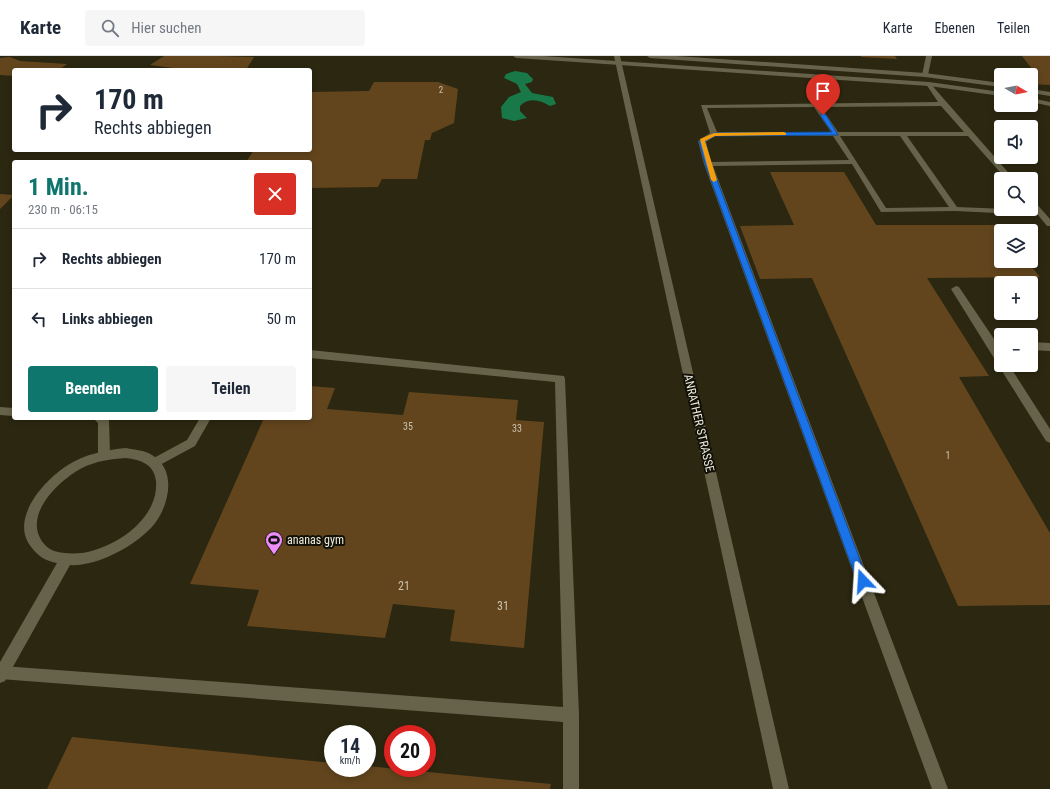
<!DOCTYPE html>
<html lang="de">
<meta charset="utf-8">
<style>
:root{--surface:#fff;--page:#f6f6f7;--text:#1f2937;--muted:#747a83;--line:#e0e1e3;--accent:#0f766e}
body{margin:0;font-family:"Roboto Condensed",sans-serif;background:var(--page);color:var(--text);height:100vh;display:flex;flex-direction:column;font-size:15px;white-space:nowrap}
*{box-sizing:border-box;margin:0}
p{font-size:13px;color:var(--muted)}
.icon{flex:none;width:22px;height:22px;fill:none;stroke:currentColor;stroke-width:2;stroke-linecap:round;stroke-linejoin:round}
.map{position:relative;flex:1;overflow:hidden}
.details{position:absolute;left:12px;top:104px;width:300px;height:260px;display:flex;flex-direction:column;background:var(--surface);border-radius:4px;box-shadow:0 2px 6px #0003}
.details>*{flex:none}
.hud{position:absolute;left:12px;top:12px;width:300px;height:84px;border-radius:4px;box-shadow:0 2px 6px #0003;background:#fff;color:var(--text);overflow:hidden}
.needle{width:26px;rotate:99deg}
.controls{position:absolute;left:994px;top:12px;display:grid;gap:8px}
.controls a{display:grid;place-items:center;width:44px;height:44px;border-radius:4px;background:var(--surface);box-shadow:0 2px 6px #0003;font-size:20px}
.speed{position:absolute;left:324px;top:669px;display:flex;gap:8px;font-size:20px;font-weight:700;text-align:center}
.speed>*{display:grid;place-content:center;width:52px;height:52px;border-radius:50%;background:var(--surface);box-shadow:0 2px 6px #0003;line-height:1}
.speed small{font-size:10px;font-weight:400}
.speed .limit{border:6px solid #d22;background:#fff;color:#111}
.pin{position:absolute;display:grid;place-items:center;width:34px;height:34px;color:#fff;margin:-41px -17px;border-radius:50% 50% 50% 0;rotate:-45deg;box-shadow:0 0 4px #0007}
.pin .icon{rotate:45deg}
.me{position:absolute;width:44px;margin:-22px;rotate:340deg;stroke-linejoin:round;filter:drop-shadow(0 0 3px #0008)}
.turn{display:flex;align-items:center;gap:14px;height:84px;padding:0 16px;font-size:18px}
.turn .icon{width:52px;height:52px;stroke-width:2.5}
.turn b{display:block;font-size:28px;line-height:34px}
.round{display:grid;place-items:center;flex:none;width:42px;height:42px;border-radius:4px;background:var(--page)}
.summary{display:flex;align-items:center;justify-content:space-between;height:68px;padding:0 16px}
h1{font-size:24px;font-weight:700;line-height:30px;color:var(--accent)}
.button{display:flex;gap:8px;margin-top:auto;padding:8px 16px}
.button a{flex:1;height:46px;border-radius:4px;background:var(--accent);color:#fff;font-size:16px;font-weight:700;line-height:46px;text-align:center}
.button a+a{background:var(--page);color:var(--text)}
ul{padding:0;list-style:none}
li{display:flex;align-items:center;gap:12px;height:60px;padding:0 16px;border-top:1px solid var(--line)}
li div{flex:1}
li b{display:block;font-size:15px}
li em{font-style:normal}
header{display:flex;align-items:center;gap:24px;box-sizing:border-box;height:56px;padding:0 20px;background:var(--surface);border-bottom:1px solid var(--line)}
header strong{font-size:19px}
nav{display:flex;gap:22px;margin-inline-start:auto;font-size:14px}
.search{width:280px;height:36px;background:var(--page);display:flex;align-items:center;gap:10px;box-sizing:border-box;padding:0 14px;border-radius:4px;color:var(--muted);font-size:15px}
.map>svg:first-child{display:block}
</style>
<header>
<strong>Karte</strong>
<div class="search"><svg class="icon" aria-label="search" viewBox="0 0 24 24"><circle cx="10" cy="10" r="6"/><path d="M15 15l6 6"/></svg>Hier suchen</div>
<nav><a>Karte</a><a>Ebenen</a><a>Teilen</a></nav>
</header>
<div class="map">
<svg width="1050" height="733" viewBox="0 0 1050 733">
<rect width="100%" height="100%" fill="#2b2710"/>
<!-- water -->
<path fill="#187848" d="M515,15l12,2 6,6 -1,3 -7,2 7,9 21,4 3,7 -6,2c-10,-6 -21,-9 -30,0v5l7,7 -13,3 -12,-3 -1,-11 8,-10 12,-5 -4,-8 -13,-6 2,-4z"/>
<!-- building -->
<path fill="#62451d" d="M164,0h53l37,1 -8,13h-67l1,-1 -30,-4z
M861,0h34l2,3 -36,-2z
M1022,0h28v29l-19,-1v-9h-27v-5l4,-2 24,1z
M10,1l10,4 47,3 -8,6h-45v6l-14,-1v-17z
M374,26h64l20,7 -4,34 -22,10 -2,7h-5l-8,39h-35l-4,8 -68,1v-26h-64l8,-12h56v-58l59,-1z
M770,116h74l32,53h122l5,6h-2v30h26l13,16 -113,1 62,98 -30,1 91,156v72l-92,1 -146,-328 -52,1 -20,-53 54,-1z
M0,138l14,1 -14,14z
M310,330l25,2 -8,21 76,6 6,-23 109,8 -2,20 28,2 -20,226 -74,-7 5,-31 -62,-6 -8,34 -138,-12 12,-36 -69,-6 74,-166h46z
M72,681l261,26v5h34v-2l184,18 -1,5h-503z"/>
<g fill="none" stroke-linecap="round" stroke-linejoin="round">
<!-- service -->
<path fill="#67634a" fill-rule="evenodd" d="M926,0h6l-4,19 -3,2 -3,-2z
M929,26l85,97h-8l-38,-43h-61l50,71 76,3 -2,-2v-7h3l16,18v7h-3l-9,-11 -83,-4 -74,1 -29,-48 -139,2 235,623h-16l-228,-625 -6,-23 12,-8 -9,-28 237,-3 -12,-18zM941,50l23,26h-126l-17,-25zM814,51l17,25h-114l-10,-24zM715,80h118l16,24 -138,2 -5,-20zM840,80h60l49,71 -63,1z
M956,230l3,1 37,55h5v23h8l41,64v14l-4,-2 -46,-73v-5h-3l-46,-74z
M1031,286l19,1v8l-19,-1z
M310,294l254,26 1,3 14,336v74h-16v-67l-563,-43v-12l2,-1 561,41 -8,-325 -245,-24z
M0,351l14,1v8l-14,-1z
M93,362h15l1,3 1,33 -2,3h-8l-2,-3v-31z
M200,362h11l-16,28 -37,20 -4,2 -4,-2 -2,-3 2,-3 37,-20z"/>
<!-- minor -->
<path fill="#67634a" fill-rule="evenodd" d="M513,0h30l386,26 72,10v4l-72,-10 -413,-28z
M647,0h29l249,17 76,10v4l-76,-10 -275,-19z
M1031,33l19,3v4l-19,-3z
M1031,42l19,4v4l-19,-4z
M126,392c9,2 18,2 26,7 27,16 16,55 -1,73 -14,14 -32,25 -51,32 -10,3 -20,6 -30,5l-65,116 -5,2v-21l57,-99c-11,-2 -18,-6 -25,-15 -24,-28 12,-68 36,-83 17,-11 38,-15 58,-17zM126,402c15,2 28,6 30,23 3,38 -41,67 -74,72 -12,1 -29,1 -37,-8 -25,-28 13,-64 37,-77 14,-7 29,-9 44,-10z"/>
<!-- secondary -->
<path fill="#67634a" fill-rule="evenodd" d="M614,0h6l169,733h-16z"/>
</g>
<!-- route -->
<path fill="#1a73e8" stroke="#114b97" d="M823,57l3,2 12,20 -123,1 -10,5 6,23 157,417 -1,3 -4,2 -4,-2 -2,-3 -152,-417 -6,-23 15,-8 118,-1 -12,-17z"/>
<!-- slow -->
<path fill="#f59e0b" d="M784,76l2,1v2l-71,1 -10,5 12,39 -3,2 -3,-2 -11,-41 14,-6z"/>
<!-- icons -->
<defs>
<g id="stadium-pin" transform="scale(0.9)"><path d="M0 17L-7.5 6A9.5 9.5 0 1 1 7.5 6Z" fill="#ee8cf8" stroke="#121007"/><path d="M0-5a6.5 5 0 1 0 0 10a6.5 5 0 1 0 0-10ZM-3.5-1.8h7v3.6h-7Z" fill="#111"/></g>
</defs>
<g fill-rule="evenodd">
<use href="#stadium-pin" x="274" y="484"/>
</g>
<g text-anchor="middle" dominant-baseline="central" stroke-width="4" stroke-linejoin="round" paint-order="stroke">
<!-- far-number labels -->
<g font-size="9" fill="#cbc2ae">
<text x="441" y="34">2</text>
</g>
<!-- number labels -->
<g font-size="10" fill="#cbc2ae">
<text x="408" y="370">35</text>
<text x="517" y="372">33</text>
<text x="948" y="399">1</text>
</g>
<!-- street labels -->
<g font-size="12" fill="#eeecde" stroke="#121007">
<text transform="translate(699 367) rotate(77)">ANRATHER STRASSE</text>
</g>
<!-- poi labels -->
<g font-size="12" fill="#eeecde" stroke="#121007" text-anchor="start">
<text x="287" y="484">ananas gym</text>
</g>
<!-- near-number labels -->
<g font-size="12" fill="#cbc2ae">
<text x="404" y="530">21</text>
<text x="503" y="550">31</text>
</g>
</g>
</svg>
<div class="controls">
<a><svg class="needle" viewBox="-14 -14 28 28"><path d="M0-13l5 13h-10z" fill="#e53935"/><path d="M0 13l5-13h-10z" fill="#747a83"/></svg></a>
<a><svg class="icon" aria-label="sound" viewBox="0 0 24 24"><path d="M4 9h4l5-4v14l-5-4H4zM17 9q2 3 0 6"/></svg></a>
<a><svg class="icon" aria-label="search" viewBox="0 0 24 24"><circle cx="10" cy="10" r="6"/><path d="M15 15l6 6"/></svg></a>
<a><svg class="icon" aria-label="layers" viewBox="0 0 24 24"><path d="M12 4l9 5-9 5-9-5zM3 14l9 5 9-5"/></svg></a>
<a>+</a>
<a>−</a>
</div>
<div class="speed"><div>14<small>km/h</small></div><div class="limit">20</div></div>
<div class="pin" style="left:823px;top:59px;background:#d93025"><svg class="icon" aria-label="arrive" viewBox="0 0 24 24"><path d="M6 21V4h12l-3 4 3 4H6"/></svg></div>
<svg class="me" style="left:863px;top:525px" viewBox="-20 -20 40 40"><path d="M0-17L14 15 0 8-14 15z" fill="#1a73e8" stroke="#fff" stroke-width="4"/></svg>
<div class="hud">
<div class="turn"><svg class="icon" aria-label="right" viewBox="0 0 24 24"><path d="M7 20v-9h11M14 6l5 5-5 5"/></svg><div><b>170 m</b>Rechts abbiegen</div></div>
</div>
<section class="details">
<div class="summary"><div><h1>1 Min.</h1><p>230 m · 06:15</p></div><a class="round" style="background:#d93025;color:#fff"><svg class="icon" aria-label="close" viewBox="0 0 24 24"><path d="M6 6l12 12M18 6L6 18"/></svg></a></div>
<ul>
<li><svg class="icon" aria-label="right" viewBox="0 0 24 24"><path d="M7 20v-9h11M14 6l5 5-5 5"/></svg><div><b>Rechts abbiegen</b></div><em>170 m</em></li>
<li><svg class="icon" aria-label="left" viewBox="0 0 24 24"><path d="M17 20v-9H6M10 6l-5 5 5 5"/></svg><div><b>Links abbiegen</b></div><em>50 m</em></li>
</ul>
<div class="button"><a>Beenden</a><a>Teilen</a></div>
</section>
</div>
